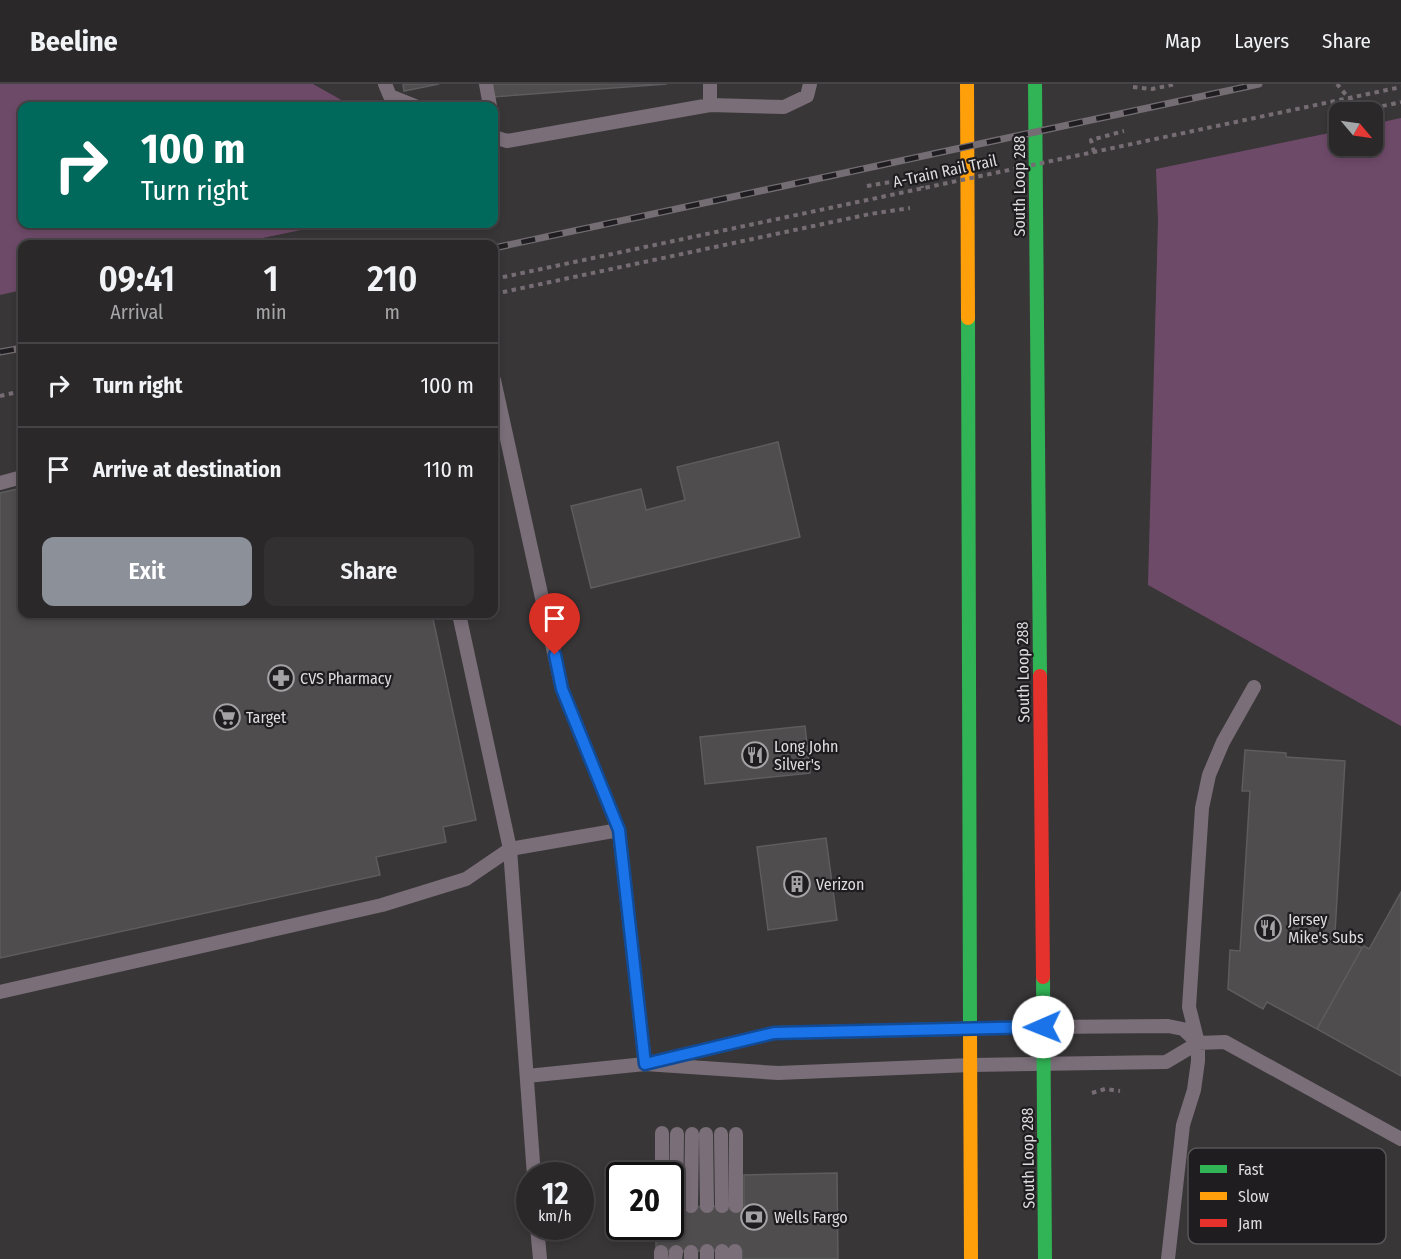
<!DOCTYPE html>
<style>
:root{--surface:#2a2829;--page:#323031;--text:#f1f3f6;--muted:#a5a6a8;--line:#464446;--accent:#8c9099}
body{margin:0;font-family:"Fira Sans Condensed",sans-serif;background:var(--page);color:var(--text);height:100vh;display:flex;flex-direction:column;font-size:22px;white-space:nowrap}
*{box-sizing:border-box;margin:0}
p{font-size:20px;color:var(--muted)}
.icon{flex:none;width:33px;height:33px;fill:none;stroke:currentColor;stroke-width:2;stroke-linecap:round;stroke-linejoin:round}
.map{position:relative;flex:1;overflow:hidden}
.side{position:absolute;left:18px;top:156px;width:480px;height:378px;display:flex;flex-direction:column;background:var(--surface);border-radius:12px;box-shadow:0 3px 9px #0003,0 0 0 2px var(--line)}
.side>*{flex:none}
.banner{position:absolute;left:18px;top:18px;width:480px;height:126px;border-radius:12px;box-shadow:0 3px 9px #0003,0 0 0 2px var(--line);background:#00695c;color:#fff;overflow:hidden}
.needle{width:39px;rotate:119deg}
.buttons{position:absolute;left:1329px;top:18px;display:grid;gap:12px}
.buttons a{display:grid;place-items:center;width:54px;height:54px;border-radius:12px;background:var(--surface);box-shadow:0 3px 9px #0003,0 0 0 2px var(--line);font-size:30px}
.speed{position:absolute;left:516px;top:1078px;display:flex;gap:12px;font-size:30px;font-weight:700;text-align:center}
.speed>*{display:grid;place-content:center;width:78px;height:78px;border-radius:50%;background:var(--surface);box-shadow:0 3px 9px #0003,0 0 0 2px var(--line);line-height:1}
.speed small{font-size:15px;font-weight:400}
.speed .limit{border:3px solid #111;border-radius:9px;background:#fff;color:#111}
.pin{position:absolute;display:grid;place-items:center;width:51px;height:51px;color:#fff;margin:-62px -26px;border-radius:50% 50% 50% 0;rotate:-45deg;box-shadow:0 0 6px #0007}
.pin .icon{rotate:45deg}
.me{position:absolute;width:66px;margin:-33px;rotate:269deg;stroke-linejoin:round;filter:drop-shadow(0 0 4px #0008)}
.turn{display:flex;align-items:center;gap:21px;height:126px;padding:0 24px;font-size:27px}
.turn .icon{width:78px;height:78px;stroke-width:2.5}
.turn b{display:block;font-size:42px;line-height:51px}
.eta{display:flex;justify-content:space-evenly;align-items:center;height:102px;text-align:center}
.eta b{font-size:36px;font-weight:600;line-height:42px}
.primary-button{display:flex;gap:12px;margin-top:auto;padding:12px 24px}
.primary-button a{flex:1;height:69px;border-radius:12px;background:var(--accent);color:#fff;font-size:24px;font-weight:600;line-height:69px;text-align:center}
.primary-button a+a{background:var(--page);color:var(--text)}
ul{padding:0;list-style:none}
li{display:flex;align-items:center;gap:18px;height:84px;padding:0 24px;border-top:2px solid var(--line)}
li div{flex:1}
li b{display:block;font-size:22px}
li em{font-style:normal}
header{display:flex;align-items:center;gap:36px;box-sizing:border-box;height:84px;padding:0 30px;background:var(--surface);border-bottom:2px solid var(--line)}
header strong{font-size:28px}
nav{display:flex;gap:33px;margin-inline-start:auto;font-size:21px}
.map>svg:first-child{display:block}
</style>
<header>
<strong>Beeline</strong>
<nav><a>Map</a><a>Layers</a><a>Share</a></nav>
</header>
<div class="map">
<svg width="1401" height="1175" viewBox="0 0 1401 1175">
<rect width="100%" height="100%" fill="#383637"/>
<!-- green -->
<path fill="#6e4a69" d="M0,0h313l39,22h-330v118h308l-97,20h-211v46l-22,5z
M1401,34v608l-253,-141 10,-364 -2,-52 183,-38 1,15h32l1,-22z"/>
<!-- building -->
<path fill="#4f4d4e" stroke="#5e5c5e" stroke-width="1.5" d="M403,0h36l-35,7z
M491,0h176l-175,13z
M778,358l22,95 -209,51 -20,-82 70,-17 5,21 39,-10 -8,-33z
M22,404v126h410l44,206 -33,7 3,15 -70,15 4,18 -380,83v-465z
M805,642l5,47 -105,11 -5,-47z
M1245,666l41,3v4l59,4 -10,172 27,15 -45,81 -50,-27 -4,7 -35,-20 2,-39 10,1 10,-160h-8z
M826,754l11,82 -69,10 -11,-83z
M1401,808v184l-84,-47 45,-81 2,-2 5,3z
M837,1089l1,86h-96v-9l-86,2v-25h14v-20l74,-1v-31z"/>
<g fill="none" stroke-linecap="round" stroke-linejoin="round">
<!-- path -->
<path stroke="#756d73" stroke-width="4" stroke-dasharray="4.5 4.5" stroke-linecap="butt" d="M1337,0c5,6 11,14 17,18 13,9 33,3 47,0
M1133,3l19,2 24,-5
M1094,68l-3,-12 33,-9
M867,102l53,-9 2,11
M494,210l376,-80 40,-6
M0,312l22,-5
M1092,1009l13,-4 15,2"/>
<!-- lane -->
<path stroke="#7a6e78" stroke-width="14" d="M385,0l5,12 25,10
M486,0l4,22
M710,21l74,2 23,-11 3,-12
M494,53l13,4 203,-36v-21
M494,296l68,309 57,141 26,234
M0,399l22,-6
M459,530l51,235 24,327
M0,908l382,-87 84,-26 44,-30 109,-19
M645,980l133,9 193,-8 195,-3 32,-19 27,-1 176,97
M527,992l118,-12 129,-31 269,-6 125,-1 15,3 15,14
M706,1050l1,72
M721,1050l1,72
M662,1092v-43
M691,1122l1,-72
M736,1122v-72
M676,1123l1,-73
M537,1143l3,32
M707,1167v8
M722,1167v8
M661,1175v-7
M675,1175l1,-7
M691,1175v-7
M735,1175v-8
M1168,1175l15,-134 11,-35 4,-29v-18l-9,-36 13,-199 7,-33 14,-33 31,-55"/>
<!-- fast -->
<path stroke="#30b455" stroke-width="14" d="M1035,0l5,592
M968,234l2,710
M1043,893l2,282"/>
<!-- slow -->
<path stroke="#ff9f0a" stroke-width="14" d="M967,0l1,234
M970,944l1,231"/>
<!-- jam -->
<path stroke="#e5322d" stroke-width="14" d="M1040,592l3,301"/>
<!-- rail casing -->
<g stroke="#746d73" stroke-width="7">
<path id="rail" d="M494,164l765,-164
M0,268l22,-4"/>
</g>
<!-- rail -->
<use href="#rail" stroke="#1f1d1f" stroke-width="4.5" stroke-dasharray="14" stroke-linecap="butt"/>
<!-- path-bridge -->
<path stroke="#756d73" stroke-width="4" stroke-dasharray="4.5 4.5" stroke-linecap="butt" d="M494,195l907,-192"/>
</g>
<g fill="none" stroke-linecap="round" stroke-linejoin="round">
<!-- route casing -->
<g stroke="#114b97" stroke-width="15">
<path id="route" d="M555,571l7,34 57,141 26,234 129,-31 269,-6"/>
</g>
<!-- route -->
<use href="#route" stroke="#1a73e8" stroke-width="10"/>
</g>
<!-- icons -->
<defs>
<g id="pharmacy-ring" transform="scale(1.35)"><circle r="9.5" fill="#1f1d1f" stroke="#a4a2a4" stroke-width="1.5"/><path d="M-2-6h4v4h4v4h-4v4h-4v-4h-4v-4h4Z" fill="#a4a2a4"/></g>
<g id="supermarket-ring" transform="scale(1.35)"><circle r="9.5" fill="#1f1d1f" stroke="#a4a2a4" stroke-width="1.5"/><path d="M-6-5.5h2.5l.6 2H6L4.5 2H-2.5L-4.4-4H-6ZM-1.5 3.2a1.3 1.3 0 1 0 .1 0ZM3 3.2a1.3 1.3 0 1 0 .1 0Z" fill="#a4a2a4"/></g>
<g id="restaurant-ring" transform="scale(1.35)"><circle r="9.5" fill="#1f1d1f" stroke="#a4a2a4" stroke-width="1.5"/><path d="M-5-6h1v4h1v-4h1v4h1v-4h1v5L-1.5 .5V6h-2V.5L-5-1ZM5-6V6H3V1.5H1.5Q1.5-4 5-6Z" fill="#a4a2a4"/></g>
<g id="building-ring" transform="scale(1.35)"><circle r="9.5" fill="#1f1d1f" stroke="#a4a2a4" stroke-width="1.5"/><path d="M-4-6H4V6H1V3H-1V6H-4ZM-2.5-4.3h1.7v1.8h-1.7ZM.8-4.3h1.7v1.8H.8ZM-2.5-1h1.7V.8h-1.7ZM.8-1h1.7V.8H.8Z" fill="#a4a2a4"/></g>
<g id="bank-ring" transform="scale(1.35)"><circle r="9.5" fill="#1f1d1f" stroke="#a4a2a4" stroke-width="1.5"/><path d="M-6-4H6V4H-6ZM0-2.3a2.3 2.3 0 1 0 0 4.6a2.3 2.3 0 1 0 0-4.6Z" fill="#a4a2a4"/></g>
</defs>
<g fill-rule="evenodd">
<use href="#pharmacy-ring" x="281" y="594"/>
<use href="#supermarket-ring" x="227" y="633"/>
<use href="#restaurant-ring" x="755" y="671"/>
<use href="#building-ring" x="797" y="800"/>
<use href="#restaurant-ring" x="1268" y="844"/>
<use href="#bank-ring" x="754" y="1133"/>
</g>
<g text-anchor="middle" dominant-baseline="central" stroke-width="4.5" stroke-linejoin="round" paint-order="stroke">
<!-- street labels -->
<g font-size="16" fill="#dedcde" stroke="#1f1d1f">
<text transform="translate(945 87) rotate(-12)">A-Train Rail Trail</text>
<text transform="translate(1019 102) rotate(-90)">South Loop 288</text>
<text transform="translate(1023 588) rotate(-91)">South Loop 288</text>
<text transform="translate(1028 1074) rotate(-91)">South Loop 288</text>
</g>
<!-- poi labels -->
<g font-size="16" fill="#dedcde" stroke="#1f1d1f" text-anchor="start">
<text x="300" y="594">CVS Pharmacy</text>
<text x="246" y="633">Target</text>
<text x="774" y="662">Long John<tspan x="774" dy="18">Silver's</tspan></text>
<text x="816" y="800">Verizon</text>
<text x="1288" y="835">Jersey<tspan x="1288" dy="18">Mike's Subs</tspan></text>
<text x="774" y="1133">Wells Fargo</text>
</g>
</g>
<!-- legend -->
<rect x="1188" y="1064" width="198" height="96" rx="9" fill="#1f1d1f" stroke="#585658" stroke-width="1.5"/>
<rect x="1200" y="1081" width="27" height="8" fill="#30b455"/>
<rect x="1200" y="1108" width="27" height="8" fill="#ff9f0a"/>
<rect x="1200" y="1135" width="27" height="8" fill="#e5322d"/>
<g font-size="16" fill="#dedcde">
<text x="1238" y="1091">Fast</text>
<text x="1238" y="1118">Slow</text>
<text x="1238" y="1145">Jam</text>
</g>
</svg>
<div class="buttons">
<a><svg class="needle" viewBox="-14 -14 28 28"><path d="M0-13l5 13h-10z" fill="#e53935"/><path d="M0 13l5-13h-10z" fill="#a5a6a8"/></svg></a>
</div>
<div class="speed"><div>12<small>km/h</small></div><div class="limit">20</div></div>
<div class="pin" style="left:555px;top:571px;background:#d93025"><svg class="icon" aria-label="arrive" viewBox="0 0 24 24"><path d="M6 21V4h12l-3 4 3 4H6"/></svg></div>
<svg class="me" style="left:1043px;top:943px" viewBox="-20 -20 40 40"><circle r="19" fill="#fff"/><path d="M0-13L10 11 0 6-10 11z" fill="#1a73e8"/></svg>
<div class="banner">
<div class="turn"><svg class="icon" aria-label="right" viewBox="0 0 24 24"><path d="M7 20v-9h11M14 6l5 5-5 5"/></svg><div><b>100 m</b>Turn right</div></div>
</div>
<section class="side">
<div class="eta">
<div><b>09:41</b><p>Arrival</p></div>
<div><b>1</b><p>min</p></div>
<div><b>210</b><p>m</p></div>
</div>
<ul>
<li><svg class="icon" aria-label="right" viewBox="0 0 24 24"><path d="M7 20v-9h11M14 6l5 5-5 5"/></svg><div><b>Turn right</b></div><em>100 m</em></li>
<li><svg class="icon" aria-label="arrive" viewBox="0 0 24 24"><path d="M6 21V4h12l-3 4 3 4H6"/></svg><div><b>Arrive at destination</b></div><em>110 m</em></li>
</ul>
<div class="primary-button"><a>Exit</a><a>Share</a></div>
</section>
</div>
